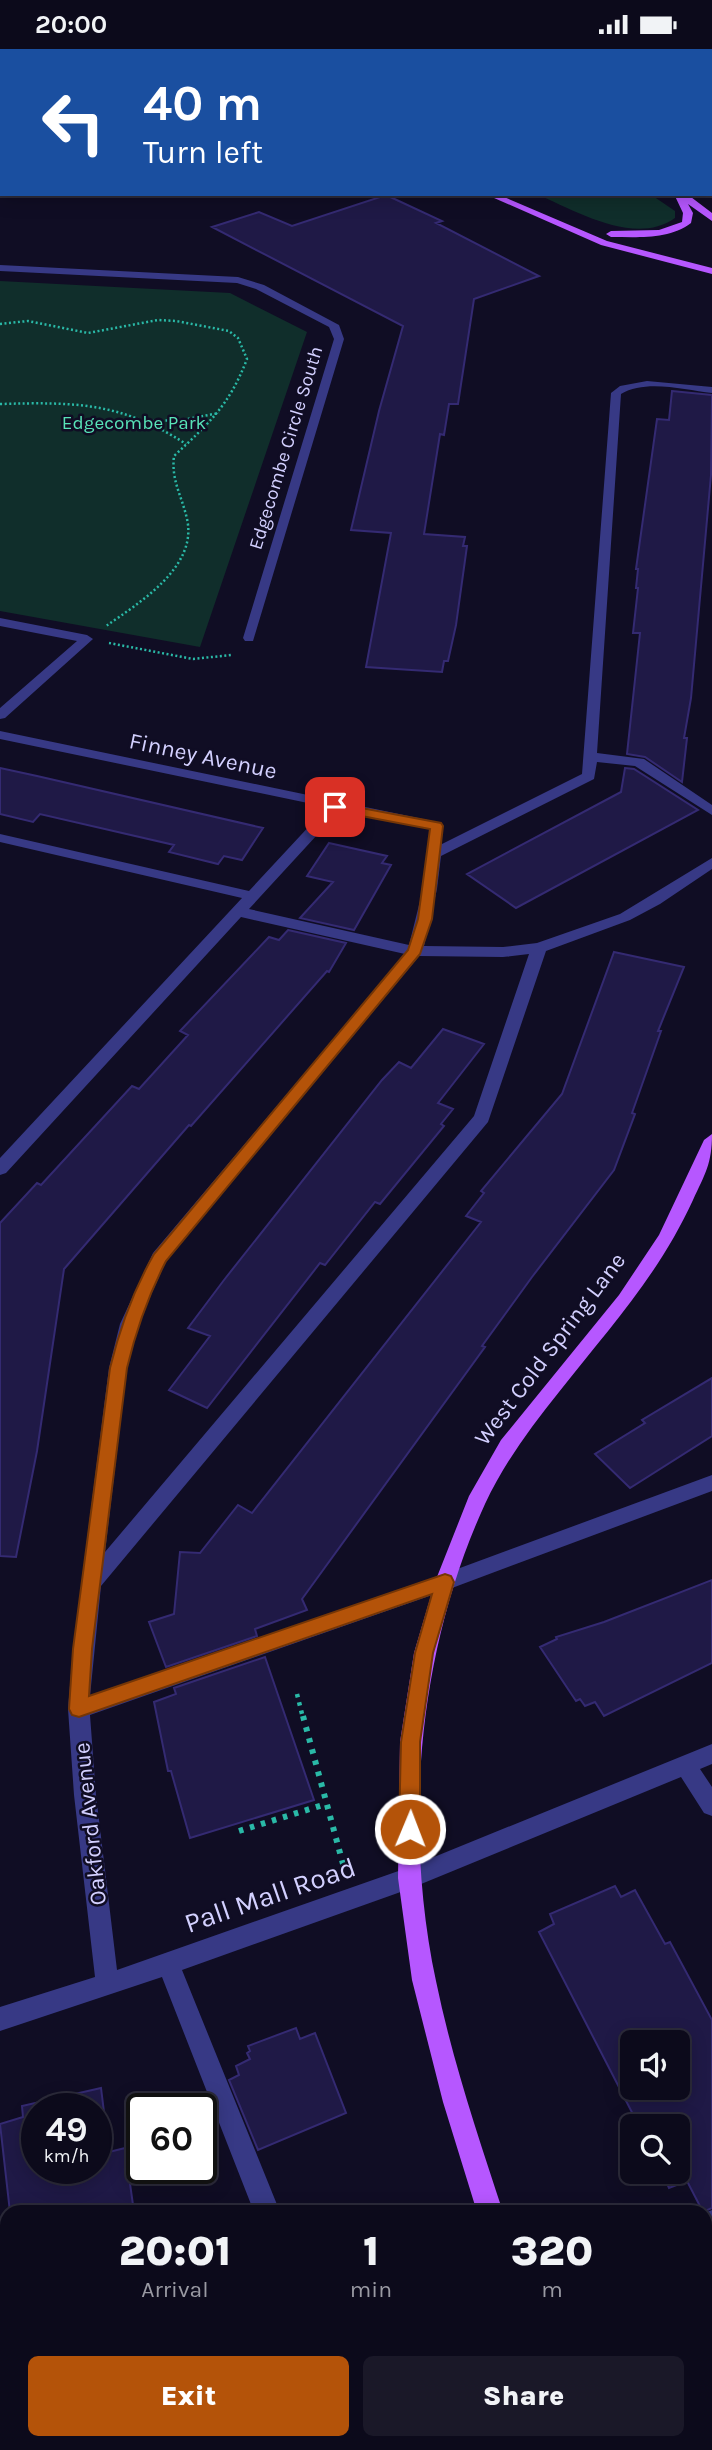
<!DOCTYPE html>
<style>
:root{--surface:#0c0a1b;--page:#1a1828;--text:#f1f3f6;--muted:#9a9aa3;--line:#2c2b3a;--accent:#b45309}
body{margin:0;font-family:Karla,sans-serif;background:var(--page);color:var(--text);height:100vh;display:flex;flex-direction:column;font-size:26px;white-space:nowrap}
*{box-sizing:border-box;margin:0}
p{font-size:23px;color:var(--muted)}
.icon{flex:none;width:38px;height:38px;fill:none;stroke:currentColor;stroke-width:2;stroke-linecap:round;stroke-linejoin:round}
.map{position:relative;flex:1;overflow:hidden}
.panel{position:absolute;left:0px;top:2156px;width:712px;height:245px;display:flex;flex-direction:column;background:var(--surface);border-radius:21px 21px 0 0;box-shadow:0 4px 18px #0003,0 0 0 2px var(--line)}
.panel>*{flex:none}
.banner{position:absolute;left:0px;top:0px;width:712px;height:147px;box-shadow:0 4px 18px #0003,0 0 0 2px var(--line);background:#1a4fa0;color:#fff;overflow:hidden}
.fabs{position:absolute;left:620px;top:1981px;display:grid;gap:14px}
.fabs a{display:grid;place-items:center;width:70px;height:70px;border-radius:10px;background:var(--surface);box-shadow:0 4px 18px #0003,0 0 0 2px var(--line);font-size:35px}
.speed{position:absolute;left:21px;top:2044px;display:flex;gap:14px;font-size:35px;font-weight:700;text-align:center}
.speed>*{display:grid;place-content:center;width:91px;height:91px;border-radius:50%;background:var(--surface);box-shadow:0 4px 18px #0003,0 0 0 2px var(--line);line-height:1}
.speed small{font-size:18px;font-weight:400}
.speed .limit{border:4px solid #111;border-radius:10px;background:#fff;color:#111}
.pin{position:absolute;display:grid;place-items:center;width:60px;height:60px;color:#fff;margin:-30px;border-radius:14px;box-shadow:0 4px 10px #0006}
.me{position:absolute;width:77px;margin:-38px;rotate:1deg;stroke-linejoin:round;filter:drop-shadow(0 0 5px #0008)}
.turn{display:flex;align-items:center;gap:24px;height:147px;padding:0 28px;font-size:32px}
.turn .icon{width:91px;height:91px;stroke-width:2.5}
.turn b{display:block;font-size:49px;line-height:60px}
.eta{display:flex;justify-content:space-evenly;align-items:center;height:119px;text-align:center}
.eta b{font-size:42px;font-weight:800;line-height:49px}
.cta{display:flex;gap:14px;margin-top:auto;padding:14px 28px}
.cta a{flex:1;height:80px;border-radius:10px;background:var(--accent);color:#fff;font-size:28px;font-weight:800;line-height:80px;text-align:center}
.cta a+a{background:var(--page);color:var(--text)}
.status{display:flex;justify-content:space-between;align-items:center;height:49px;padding:0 35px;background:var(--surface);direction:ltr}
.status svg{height:19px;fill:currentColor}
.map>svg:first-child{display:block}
</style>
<div class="status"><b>20:00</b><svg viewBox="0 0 49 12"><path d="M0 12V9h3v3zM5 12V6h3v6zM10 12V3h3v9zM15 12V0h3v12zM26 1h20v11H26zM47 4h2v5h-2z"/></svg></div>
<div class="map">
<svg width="712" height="2401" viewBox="0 0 712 2401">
<rect width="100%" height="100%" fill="#100d24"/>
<!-- green -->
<path fill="#102e2b" d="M0,0h513l1,2h-512l-2,67z
M536,145h114l25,17v7c-41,29 -100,-8 -139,-24z
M0,232l230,12 77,39 -107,315 -200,-36z"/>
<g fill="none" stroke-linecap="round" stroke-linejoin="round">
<!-- stream -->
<path fill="#0b274a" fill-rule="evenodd" d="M242,0l53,2h-49z"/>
</g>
<!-- building -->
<path fill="#1f1946" stroke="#342a72" stroke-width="2" fill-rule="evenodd" d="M386,146l56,26 -6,2 103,53 -65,23 -16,105h-9l-5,31 -4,-1 -16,100 41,3 -2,9h4l-11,79 -8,36h-4l-2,11 -76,-5 25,-134 -40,-3 28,-119 24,-85 -191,-99 47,-15 33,14z
M672,342l40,4 -1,80 -20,223 -7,40h3l-5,44 -37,-25 -18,-3 13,-121h-7l5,-45h-2l2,-19h-2l21,-150 12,1z
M0,719l37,8 226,52 -21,32 -18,-4 -6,8 -49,-12 5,-7 -134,-31 -7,8 -33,-8z
M625,719l9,1 64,41 -182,98 -49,-34 154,-82z
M329,794l58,13 -5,7 9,2 -37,65 -54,-12 33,-36 -26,-6z
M288,881l58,13 -17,29 -2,-1 -136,155 -2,-1 -125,144 -27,182 -21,106 -16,-1v-333l37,-40 4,2 91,-99 7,3 49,-54 -8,-4 89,-94 10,3z
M614,903l70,15 -26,64h3l-29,82 3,1 -21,56 -82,107 -50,69 3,1 -183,252 5,11 -52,19 2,7 -91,31 -17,-45 25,-8 6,-62 20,1 38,-48 14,8 229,-291 -15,-6 18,-23 -3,-2 81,-97z
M443,980l41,15 -46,59 15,6 -12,15 3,2 -64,78 -5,-2 -50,63 -5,-2 -113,145 -38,-18 41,-54 -22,-8 36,-48 158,-200 17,-18 12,6z
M712,1329v58l-82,52 -35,-34 50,-31 -3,-3z
M712,1531v83l-108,53 -9,-14 -10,4 -5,-7 -4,2 -36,-54 17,-8 -1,-2 48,-15z
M265,1608l49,143 -124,38 -19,-67h-3l-14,-69 22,-8 -2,-6z
M615,1837l6,11 14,-7 30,54 5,-2 42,78v188l-9,4 -16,-31 -18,7 -7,-16h15v-46h-38l-100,-194 15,-8 -4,-10zM632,1993h45v46h-45z
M296,1979l4,11 15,-6 31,80 -88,37 -29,-70 10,-5 -3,-9 14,-7 -3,-6 3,-2 -2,-5z
M101,2039l8,64 16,-4 9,64h-124l-10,-88 23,-7 -1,-11zM37,2060h59v59h-59z"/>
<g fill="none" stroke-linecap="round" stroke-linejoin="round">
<!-- path-far2 -->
<path stroke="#2ab9a7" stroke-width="2.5" stroke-dasharray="2 2.5" stroke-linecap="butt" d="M0,275l28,-3 60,12 70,-13 18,1 53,10 9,7 9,21c-18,47 -38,64 -73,97 -3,25 8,40 13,63 11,48 -48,84 -81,107
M0,355c75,-2 121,-2 186,40
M152,372l30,-1 37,-7
M109,594l84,16 38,-4"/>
<!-- path-far1 -->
<path stroke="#2ab9a7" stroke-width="4.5" stroke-dasharray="3.5 5" stroke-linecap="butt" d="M297,1645l6,24"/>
<!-- path -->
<path stroke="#2ab9a7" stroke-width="6" stroke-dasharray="4.5 7" stroke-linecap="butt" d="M303,1667l40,148
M239,1782l87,-27"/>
<!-- minor -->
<path fill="#373985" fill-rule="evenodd" d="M0,216l238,12 26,8 75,40 5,14 -91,302h-8l-2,-3 91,-299 -5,-12 -73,-38 -19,-6 -237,-12z
M647,332l65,6v6c-27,-3 -66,-14 -91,1l-24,359 47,6 68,46v10l-77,-49 -38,-4 -3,17 -153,77 -4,33 -13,57 79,1 34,-4 83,-29 92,-56v11l-52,35 -30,16 -84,31 -58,171 -387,464 -11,110 351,-121 271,-100v16l-260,97 -362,127 6,80 21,175 290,-102 305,-124v20l-12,5 12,18v29l-8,-3 -23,-36 -272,112 -227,81 98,242h-26l-92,-235 -162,54v-24l95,-30 -21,-182 -6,-86 5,-60 36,-281 11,-44 33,-71 252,-299 -164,-37 -235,256 -6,2v-17l242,-260 -242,-56v-8l249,57 78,-84 -327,-68v-8l442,92v21l140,-70 29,-381 9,-7zM340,761l90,19 -7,60 -14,56 -160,-36zM529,905l-55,162 -369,436 22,-184 11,-44 28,-63 253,-305 84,1z
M0,569l87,17 6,4 -88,79 -5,1v-11l77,-67 -77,-15z
M712,2161v27l-7,2v-26z
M224,2394h38l-2,7h-38z
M318,2394h26l2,7h-26z"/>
<!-- major -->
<path fill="#b657ff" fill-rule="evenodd" d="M519,0h8l1,2h-8z
M542,0h8l1,2h-8z
M2,73v6l-2,1v-6z
M710,141l2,1v6l-6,-3h4z
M485,145h12l110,47 105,27v6l-111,-29z
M674,145h13l25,19v8l-24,-17 5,9 -2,10c-22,17 -54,14 -80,14l-5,-3 5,-3 48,-1 23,-8 1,-9z
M712,1085c0,30 -7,40 -19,66 -35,76 -83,127 -134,192 -28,35 -55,71 -74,112 -67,146 -82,321 -49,477 16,78 42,155 67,231h-26l-34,-110 -31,-122 -14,-102 2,-136 14,-89 21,-71 34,-86 32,-56 118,-145 40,-60 45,-95z
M569,2394h27l2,7h-27z"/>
</g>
<!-- route -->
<path fill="#b45309" stroke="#753606" stroke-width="2" d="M335,754l106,20 2,3 -11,93 -12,35 -254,307c-18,35 -30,69 -39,107l-35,281 -3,47 356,-122 6,2 3,6 -21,71 -13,89v87l-3,6 -7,3 -8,-3 -3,-6 2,-87 14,-89 17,-59 -353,123 -7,-2 -3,-6 4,-60 37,-281c10,-41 23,-77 44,-114l254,-304 10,-31 12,-90 -100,-19 -2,-3z"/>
<g text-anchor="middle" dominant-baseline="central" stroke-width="5" stroke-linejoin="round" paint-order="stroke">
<!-- far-park labels -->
<g font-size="19" fill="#58e3b8" stroke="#100d24">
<text x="134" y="374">Edgecombe Park</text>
</g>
<!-- far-street labels -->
<g font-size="19" fill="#d3d0ff" stroke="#100d24">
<text transform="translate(286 399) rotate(-73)">Edgecombe Circle South</text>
</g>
<!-- street labels -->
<g font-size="23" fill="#d3d0ff" stroke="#100d24">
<text transform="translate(203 707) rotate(12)">Finney Avenue</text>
<text transform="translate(550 1300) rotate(-53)">West Cold Spring Lane</text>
<text transform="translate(90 1775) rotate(-96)">Oakford Avenue</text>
</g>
<!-- near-street labels -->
<g font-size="28" fill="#d3d0ff" stroke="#100d24">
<text transform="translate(270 1846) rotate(-19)">Pall Mall Road</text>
</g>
</g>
</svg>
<div class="fabs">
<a><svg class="icon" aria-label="sound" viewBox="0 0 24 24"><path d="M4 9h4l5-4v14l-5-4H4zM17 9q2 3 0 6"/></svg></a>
<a><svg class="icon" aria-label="search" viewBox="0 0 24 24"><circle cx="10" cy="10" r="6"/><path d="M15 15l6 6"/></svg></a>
</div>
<div class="speed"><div>49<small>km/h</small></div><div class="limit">60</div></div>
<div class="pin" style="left:335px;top:758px;background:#d93025"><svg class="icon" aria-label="arrive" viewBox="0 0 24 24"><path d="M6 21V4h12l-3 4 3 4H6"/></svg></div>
<svg class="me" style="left:410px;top:1780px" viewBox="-20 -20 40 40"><circle r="17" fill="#b45309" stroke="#fff" stroke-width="3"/><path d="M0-11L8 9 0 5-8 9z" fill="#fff"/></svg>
<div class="banner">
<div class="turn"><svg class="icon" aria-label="left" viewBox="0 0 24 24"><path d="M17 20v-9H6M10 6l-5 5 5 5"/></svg><div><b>40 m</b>Turn left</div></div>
</div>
<section class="panel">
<div class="eta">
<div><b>20:01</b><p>Arrival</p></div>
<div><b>1</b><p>min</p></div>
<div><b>320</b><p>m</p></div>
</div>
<div class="cta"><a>Exit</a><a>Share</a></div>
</section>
</div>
